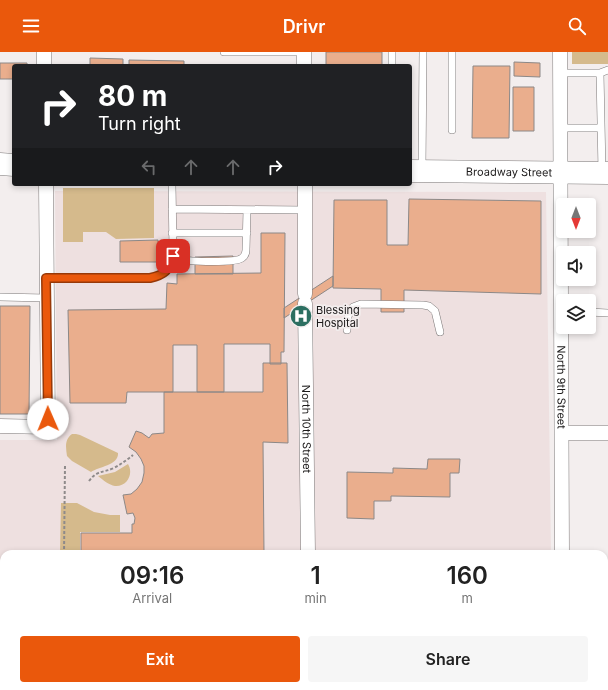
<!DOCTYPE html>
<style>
:root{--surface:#fff;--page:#f6f6f6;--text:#222;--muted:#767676;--accent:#ea580c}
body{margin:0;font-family:Inter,sans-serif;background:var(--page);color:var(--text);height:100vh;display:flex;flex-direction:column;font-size:15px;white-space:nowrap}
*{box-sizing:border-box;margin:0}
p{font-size:13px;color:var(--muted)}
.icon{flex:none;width:22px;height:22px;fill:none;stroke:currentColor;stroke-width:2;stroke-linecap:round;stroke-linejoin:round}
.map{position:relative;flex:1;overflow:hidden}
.panel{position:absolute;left:0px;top:498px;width:608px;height:140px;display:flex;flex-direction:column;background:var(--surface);border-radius:12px 12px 0 0;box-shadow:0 2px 6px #0003}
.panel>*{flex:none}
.guide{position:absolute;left:12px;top:12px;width:400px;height:122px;border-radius:4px;box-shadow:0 2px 6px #0003;background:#202124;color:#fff;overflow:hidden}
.needle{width:26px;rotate:180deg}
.controls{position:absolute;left:556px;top:146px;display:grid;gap:8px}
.controls a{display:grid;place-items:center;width:40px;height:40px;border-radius:4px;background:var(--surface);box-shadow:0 2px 6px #0003;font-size:20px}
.pin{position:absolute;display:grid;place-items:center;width:34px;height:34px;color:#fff;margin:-17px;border-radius:8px;box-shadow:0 2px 6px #0006}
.me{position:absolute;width:44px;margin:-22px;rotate:359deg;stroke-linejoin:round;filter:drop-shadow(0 0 3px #0008)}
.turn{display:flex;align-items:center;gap:14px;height:84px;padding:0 20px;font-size:18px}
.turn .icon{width:52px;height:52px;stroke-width:2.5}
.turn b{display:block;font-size:28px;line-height:34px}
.lanes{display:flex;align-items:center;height:38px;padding:0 20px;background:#0003;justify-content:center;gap:20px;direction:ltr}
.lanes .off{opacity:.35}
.eta{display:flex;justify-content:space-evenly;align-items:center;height:68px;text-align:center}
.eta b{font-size:24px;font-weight:600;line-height:28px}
.cta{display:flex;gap:8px;margin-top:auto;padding:8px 20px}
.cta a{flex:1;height:46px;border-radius:4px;background:var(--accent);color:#fff;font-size:16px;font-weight:600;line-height:46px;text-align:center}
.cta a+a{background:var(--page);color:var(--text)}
header{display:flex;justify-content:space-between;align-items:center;height:52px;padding:0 20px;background:var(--accent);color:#fff;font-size:18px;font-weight:600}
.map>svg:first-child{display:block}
</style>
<header><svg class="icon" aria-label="menu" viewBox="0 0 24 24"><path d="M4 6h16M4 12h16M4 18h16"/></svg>Drivr<svg class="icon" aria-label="search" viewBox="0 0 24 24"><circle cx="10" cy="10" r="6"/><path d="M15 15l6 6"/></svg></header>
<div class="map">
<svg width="608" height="638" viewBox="0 0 608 638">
<rect width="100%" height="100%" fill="#f3eeee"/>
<!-- built -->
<path fill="#eee0e0" d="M55,139l491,1 5,362h-547v101l-4,-1v-214h57z
M64,634h232v4h-232z"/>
<!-- grass -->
<path fill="#d5ba8c" d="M572,0h36v12h-36z
M63,136h91v50l-38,1 -10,-7h-23v10h-20z
M72,382h4l4,1 38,18c1,12 -19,14 -27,19l-19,-11 -5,-5c-1,-8 -3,-16 5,-22z
M128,412c6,10 -1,23 -13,22 -6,-1 -12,-6 -17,-10l17,-4z
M61,451h16l17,9 16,3h10v17h-40v22h-20z
M160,634h123l-3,1 -3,3h-115z"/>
<!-- building -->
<path fill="#eaae8d" stroke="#8c8887" d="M326,0h56v14h-56z
M90,6l33,1v7h-33z
M129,8l55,1v5h-55z
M514,10l26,1v14l-26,-1z
M0,11h27v3h-13v13h-14z
M473,14h37l-1,72h-37z
M513,35h21v44h-21z
M409,147l132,2v93l-137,-4v22h-23v-23l-48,-1 1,-88h53v45h21z
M261,181h24l-1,119h-3v12h-11v-20h-46v48h-27v-47h-24v47h-46l-1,11h-56l-2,-93 98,-1 1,-26 10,1v-10l84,-1z
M158,188l1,22h-39v-21z
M233,204v18h-38v-17z
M333,224v10l-49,32v-10z
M0,254h30l-1,108h-29z
M263,311h24l1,80 -25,-1 1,112h-183v-21h51v-9h2l1,-6 -2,-5 -6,1 -4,-19 8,-1 6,-5 5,-7 2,-9v-7l-3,-7 -5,-7 -7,-5 7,-16 6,2 7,5 3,-4 12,-1v-41h99z
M428,407h32l-1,14h-9v24l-59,-1v5h-17v18l-27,-1v-46l46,1v-5l34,1z
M115,634h39l2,4h-23l-8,-3 -10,1z"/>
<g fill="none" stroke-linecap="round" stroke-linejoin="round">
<!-- service casing -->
<g stroke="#7d7979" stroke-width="8">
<path id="service" d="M224,0h80
M392,0v14
M560,21h40l2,98
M600,21l8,-3
M560,76h41
M452,78v-78
M422,117l1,-117
M172,132l1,66c2,5 4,7 8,9 8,3 55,4 61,-1 3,-2 4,-5 4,-8l1,-40
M172,157l133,1
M172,181h75
M46,226l91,1c21,-1 35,-3 36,-28
M0,245l46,1
M589,260l19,1
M347,278l1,-14 5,-9 8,-3 62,1 6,1 6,5 5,21"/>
</g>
<!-- minor casing -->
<g stroke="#7d7979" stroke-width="15">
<g id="minor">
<path d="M44,0v14"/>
<path d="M304,0v14"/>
<path id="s1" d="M560,0l2,502"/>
<path d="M305,132v110"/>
<path id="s2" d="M305,251l3,251"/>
<path d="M0,374l48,1 -2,-243"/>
<path d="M562,381h46"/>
<path d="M0,613l4,2"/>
<path d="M604,620h4"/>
<path d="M9,634l8,4"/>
<path d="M45,634l5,3v1"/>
<path d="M309,634v4"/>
<path d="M563,634v4"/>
</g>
</g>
<!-- primary casing -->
<g stroke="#7d7979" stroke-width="23">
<g id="primary">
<path d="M0,112l14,1"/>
<path id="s3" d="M410,119l198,2"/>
</g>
</g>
<!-- path -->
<path stroke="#8e8a8a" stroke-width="2" stroke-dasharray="3 2" stroke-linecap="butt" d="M89,429c8,-11 14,-8 25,-13 7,-4 13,-8 19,-13
M64,502l1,-89
M283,638l7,-2h7"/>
<!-- service -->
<use href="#service" stroke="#fff" stroke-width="7"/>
<!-- minor -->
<use href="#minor" stroke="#fff" stroke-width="14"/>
<!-- primary -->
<use href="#primary" stroke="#fff" stroke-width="22"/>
</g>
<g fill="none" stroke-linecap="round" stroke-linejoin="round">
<!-- route casing -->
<g stroke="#983908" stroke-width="10">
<path id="route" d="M48,367l-2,-141h104c14,-3 20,-8 23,-22"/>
</g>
<!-- route -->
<use href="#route" stroke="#ea580c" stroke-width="7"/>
</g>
<!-- icons -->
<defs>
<g id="hospital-disc" transform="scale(1.15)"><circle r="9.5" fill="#2c6f61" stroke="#f3eeee"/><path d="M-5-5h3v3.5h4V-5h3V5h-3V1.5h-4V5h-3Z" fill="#fff"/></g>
</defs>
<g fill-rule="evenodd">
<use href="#hospital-disc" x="301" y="264"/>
</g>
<g text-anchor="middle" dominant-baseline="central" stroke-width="3.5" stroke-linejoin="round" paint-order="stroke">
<!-- street labels -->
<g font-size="11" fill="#1c1a1a" stroke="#f3eeee">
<text stroke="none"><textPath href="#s3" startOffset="99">Broadway Street</textPath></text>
<text stroke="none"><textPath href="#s1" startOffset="335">North 9th Street</textPath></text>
<text stroke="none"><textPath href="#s2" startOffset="126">North 10th Street</textPath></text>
</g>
<!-- poi labels -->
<g font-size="11" fill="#1c1a1a" stroke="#f3eeee" text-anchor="start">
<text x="316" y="258">Blessing<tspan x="316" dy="13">Hospital</tspan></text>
</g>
</g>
</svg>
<div class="controls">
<a><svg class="needle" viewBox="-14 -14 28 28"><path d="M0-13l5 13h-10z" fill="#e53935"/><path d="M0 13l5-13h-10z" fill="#767676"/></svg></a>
<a><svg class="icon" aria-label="sound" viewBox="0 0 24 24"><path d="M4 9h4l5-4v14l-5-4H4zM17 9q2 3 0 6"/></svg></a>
<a><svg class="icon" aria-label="layers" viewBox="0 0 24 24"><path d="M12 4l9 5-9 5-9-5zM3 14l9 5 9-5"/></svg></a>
</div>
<div class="pin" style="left:173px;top:204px;background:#d93025"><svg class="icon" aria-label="arrive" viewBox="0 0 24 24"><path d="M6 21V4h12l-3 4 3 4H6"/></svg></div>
<svg class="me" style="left:48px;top:367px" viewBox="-20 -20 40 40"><circle r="19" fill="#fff"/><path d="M0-13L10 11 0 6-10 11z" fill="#ea580c"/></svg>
<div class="guide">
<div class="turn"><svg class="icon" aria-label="right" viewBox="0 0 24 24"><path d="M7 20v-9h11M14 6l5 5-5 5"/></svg><div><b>80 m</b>Turn right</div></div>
<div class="lanes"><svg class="icon off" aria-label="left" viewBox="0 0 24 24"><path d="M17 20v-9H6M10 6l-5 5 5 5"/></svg><svg class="icon off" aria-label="ahead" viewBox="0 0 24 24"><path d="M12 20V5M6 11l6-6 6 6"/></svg><svg class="icon off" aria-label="ahead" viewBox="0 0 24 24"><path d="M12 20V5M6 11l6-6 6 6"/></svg><svg class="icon" aria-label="right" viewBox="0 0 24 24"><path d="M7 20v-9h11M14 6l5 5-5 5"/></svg></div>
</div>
<section class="panel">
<div class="eta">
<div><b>09:16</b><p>Arrival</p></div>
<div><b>1</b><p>min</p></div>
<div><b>160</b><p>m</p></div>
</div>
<div class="cta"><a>Exit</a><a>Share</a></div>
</section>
</div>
